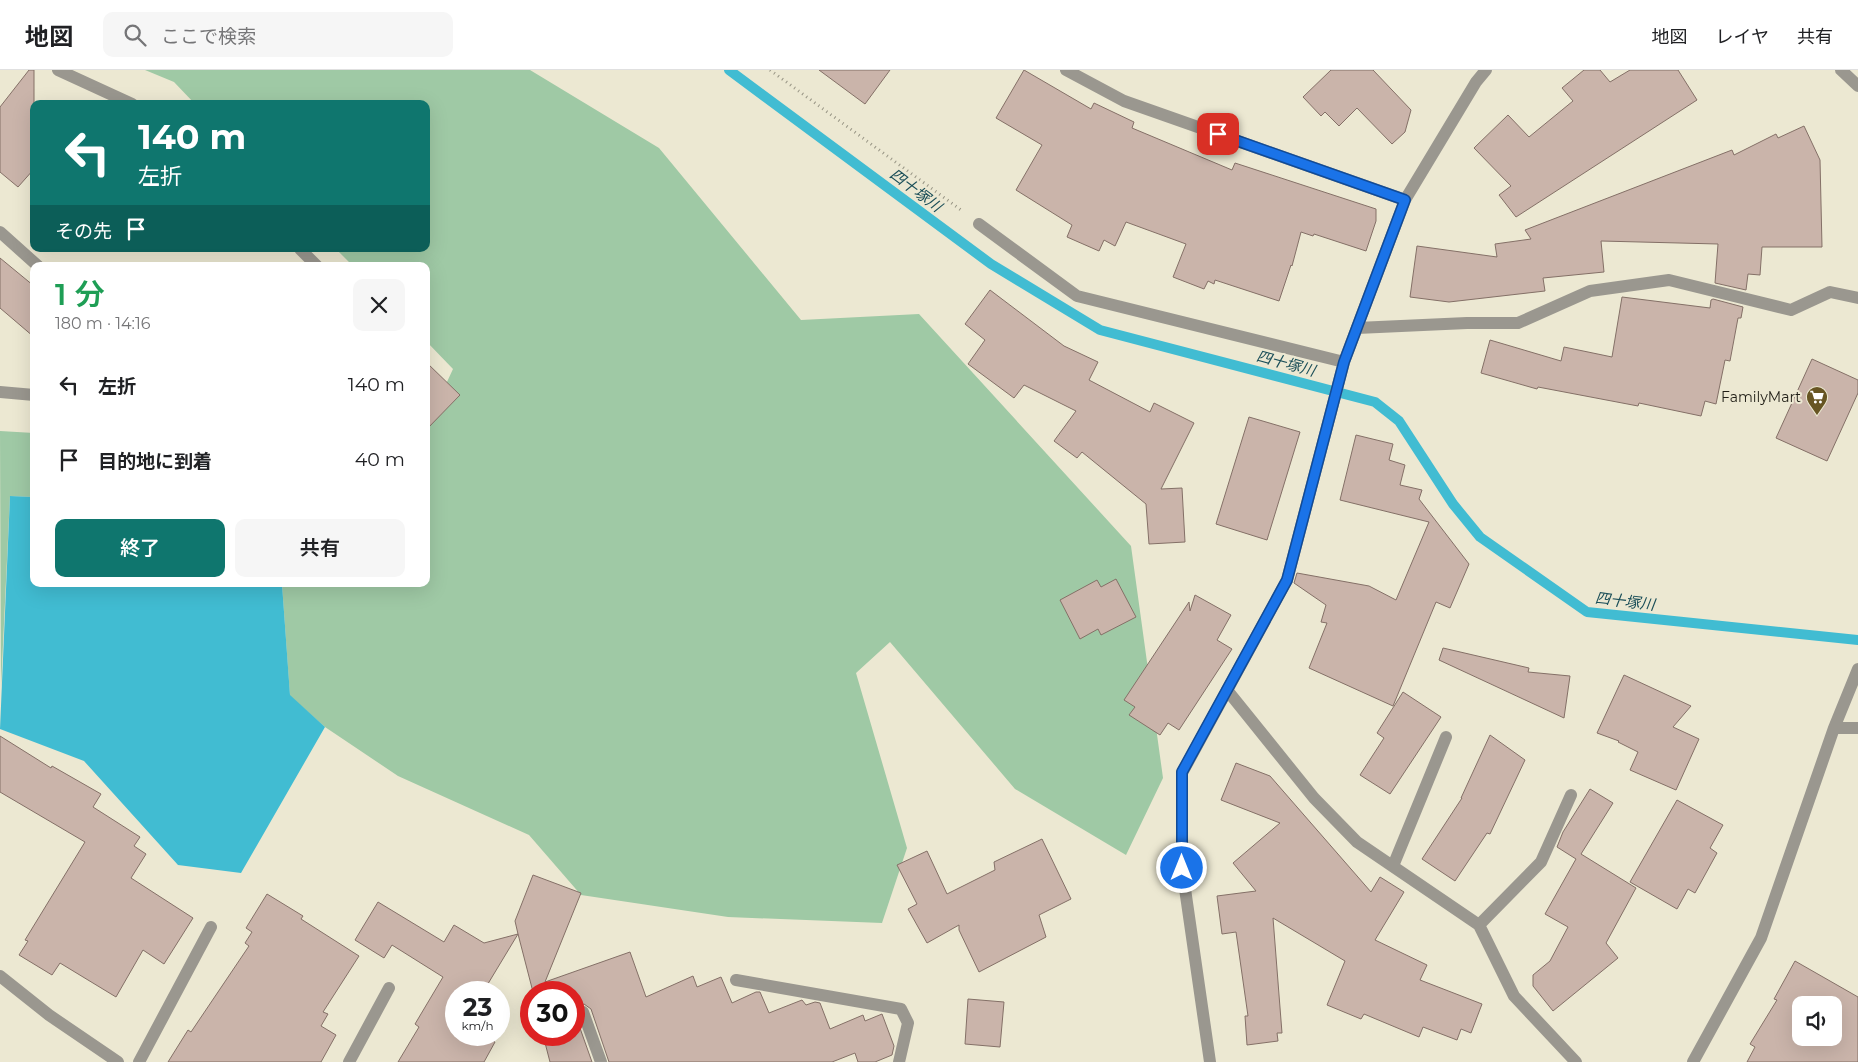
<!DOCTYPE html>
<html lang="ja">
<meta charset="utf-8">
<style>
:root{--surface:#fff;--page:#f6f6f6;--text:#202124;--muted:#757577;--line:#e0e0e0;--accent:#0f766e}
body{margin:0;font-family:Montserrat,"Noto Sans JP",sans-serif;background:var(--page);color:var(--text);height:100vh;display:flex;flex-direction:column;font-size:19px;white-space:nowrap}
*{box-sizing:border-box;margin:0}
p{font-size:16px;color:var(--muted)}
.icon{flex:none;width:28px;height:28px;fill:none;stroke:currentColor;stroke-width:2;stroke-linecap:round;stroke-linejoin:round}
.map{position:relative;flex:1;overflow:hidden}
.drawer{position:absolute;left:30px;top:192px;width:400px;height:325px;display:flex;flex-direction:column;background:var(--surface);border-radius:10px;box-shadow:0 5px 20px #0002}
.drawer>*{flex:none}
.banner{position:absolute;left:30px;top:30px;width:400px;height:152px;border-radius:10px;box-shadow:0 5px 20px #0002;background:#0f766e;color:#fff;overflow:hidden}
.tools{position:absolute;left:1792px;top:926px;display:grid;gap:10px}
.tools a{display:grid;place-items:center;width:50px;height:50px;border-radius:10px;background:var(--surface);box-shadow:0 5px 20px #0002;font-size:25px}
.speed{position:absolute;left:445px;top:911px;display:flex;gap:10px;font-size:25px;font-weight:700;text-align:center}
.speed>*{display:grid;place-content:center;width:65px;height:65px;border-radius:50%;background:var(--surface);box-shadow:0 5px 20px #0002;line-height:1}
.speed small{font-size:12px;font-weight:400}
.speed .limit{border:8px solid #d22;background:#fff;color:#111}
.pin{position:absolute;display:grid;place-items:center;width:42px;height:42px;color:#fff;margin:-21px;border-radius:10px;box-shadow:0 2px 8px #0006}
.me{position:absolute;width:55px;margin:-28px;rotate:0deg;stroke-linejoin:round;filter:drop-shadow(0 0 4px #0008)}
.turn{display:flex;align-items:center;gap:18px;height:105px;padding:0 25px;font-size:22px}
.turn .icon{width:65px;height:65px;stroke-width:2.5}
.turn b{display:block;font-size:35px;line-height:42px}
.then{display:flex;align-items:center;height:48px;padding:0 25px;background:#0003;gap:10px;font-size:19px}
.round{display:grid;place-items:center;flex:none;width:52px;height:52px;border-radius:10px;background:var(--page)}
.summary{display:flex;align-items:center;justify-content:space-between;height:85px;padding:0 25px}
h1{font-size:30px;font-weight:600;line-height:38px;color:#1e9e55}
.primary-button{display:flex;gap:10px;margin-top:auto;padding:10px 25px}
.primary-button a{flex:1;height:58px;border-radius:10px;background:var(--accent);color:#fff;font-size:20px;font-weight:600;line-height:58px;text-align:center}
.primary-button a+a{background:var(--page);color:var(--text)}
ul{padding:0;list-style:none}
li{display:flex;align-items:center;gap:15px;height:75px;padding:0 25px}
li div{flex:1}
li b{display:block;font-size:19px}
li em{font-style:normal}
header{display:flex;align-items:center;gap:30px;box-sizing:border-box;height:70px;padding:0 25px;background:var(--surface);border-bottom:1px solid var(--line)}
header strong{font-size:24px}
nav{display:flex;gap:28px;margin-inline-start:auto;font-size:18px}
.search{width:350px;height:45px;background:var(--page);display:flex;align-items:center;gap:12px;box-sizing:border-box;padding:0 18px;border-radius:10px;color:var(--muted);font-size:19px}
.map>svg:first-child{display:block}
</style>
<header>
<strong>地図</strong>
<div class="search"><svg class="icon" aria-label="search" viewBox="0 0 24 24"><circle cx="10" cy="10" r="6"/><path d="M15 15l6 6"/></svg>ここで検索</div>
<nav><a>地図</a><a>レイヤ</a><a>共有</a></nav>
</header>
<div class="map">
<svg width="1858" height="992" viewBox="0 0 1858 992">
<rect width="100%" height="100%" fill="#ece8d2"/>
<!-- green -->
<path fill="#9fc9a5" d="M145,0h385l129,78 142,172 118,-6 212,232 32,232 -37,77 -111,-66 -125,-147 -34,31 51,175 -25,75 -154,-6 -147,-22 -52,-60 -131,-59 -73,-49 -35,-31 -8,-112h144v-157l27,-58 -27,-28v-75h-73l-17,-17h90v-145h-231l-21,-22z
M0,361l34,2v64l-24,-1 -9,191z"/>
<!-- water -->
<path fill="#41bcd2" d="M10,426l24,1v87h248l8,111 35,32 -84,146 -63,-8 -94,-104 -84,-32z"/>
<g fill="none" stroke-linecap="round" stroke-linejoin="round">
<!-- stream -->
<path stroke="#41bcd2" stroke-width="10" d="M729,0l262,194 109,66 275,72 24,19 54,83 27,33 107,75 271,28"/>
</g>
<!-- building -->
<path fill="#cab4aa" stroke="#847067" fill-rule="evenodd" d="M29,0h5v99l-16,18 -18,-15v-65z
M819,0h71l-25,34z
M1024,0l67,39 3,-6 40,19 -2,6 100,42 3,-7 141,46v12l-10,30 -52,-17 -1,2 -12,-4 -9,34 -1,-1 -12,36 -64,-21 -1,4 -6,-3 -4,8 -31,-12 13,-33 -60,-22 -11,24 -11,-6 -5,11 -32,-14 5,-12 -56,-35 26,-45 -46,-27z
M1331,0h42l38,40 -6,22 -13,12 -35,-36 -18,18 -14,-14 -4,4 -18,-19z
M1584,0h16l10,12 20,-12h48l19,30 -181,117 -17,-22 12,-9 -37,-38 34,-33 21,22 44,-36 -11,-13z
M1804,56l16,34 2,87h-60l-2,28 -12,-1 -2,16 -31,-7 3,-39 -117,-3 3,31 -61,6 2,13 -96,11 -39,-5 7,-51 80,11 -2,-13 36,-5 -6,-9 207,-80 2,5 42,-21 2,4z
M0,188l34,28v51l-34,-29z
M990,220l74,56 34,16 -9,18 61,32 4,-9 40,20 -33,66 21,-1 3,54 -36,2 -3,-40 -64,-52 -5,6 -23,-17 22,-30 -52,-26 -10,13 -46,-34 17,-24 -20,-16z
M1622,227l88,11 1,-8 2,-1 30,8 -2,11h-3l-8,43 -5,-1 -9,44 -11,-3 -4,15 -62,-13 -1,3 -100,-19 -1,2 -56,-16 9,-33 71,21 3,-14 48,10z
M1812,289l46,21v13l-31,68 -51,-23z
M426,292l34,33 -34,35z
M1249,347l51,15 -33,108 -51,-16z
M1356,365l37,9 -4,16 16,5 -5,20 22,5 -3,9 50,65 -19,44 -14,-6 -43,104 -84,-38 18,-45 -6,-1 5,-17 -32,-22 3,-10 72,13 27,14 33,-78 -89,-22z
M1116,509l20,38 -35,18 -3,-6 -18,10 -20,-39 37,-20 4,7z
M1195,525l36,20 -14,25 15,9 -53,81 -11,-7 -8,12 -31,-20 6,-8 -11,-7 65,-98 1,9z
M1443,578l86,20 -1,4 42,4 -6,42 -125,-58z
M1624,605l67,31 -18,21 26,12 -23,51 -46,-20 8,-18 -20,-10 1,-1 -22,-8z
M1403,622l38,25 -51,77 -30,-19 24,-37 -7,-5z
M1490,665l35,25 -35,74 -3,-1 -32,48 -33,-22 40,-61h-1z
M0,666l51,32 1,-2 49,28 -8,13 47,30 -6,9 12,8 -15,24 62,40 -29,46 -21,-14 -27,47 -56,-34 -8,12 -33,-20 9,-14 -3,-1 60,-98 -85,-50z
M1236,693l34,13 101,116 9,-15 24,15 -29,48 52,25 -7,15 62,24 -11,29 -10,-4 -4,11 -34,-13 -4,10 -55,-23 -3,5 -34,-14 18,-44 -72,-43 9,115h-5l1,8 -31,4 -2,-29h3l-12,-84 -14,2 -5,-38 39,-5 -23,-28 47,-40 -59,-23z
M1590,719l23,14 -32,51 55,34 -30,55 12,15 -65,53 -20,-25v-11l17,-14 18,-34 -23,-13 31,-55 -19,-12 6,-15z
M1677,730l46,25 -13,23 7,5 -22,40 -7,-4 -11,20 -47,-27z
M1042,769l29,60 -32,16 7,22 -67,35 -20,-42v-5l-32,18 -19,-34 9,-5 -20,-39 30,-14 20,43 48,-24 -1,-8z
M533,805l48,18 -36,89 85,-30 16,45 47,-21 4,11 24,-10 11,26 24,-11h4l9,21 33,-13 4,5 9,-3 5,1 10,26 33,-14 2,6 17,-7 12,32 -2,9 -17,7h-17l-3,-9 -23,9h-223l-18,-53 -7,-5 -7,3 -2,7 17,48h-42l-7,-27h31v-43h-41l-15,-58 -35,58h-27v43h27l12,7 -11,20h-86l21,-35 -4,-3 28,-47 -51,-32 -8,13 -29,-18 23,-38 66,40 10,-17 30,18 34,-9 -3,-13z
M267,824l36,22 -2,3 58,37 -36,56 5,2 -7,12 15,9 -15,27h-153l20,-32 3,2 58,-86 -4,-3 7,-11 -6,-4z
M1795,891l63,36v65h-111l8,-15 -5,-3 27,-44 -3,-1zM1801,935h33v33h-33z
M968,929l36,3 -4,45 -35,-3z"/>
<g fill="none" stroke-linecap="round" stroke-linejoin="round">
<!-- path -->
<path stroke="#979484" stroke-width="3" stroke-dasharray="1 4" stroke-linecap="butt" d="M770,0l191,140"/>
<!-- service -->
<path stroke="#9a978f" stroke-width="12" d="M1357,258l110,-5h51l72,-32 79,-11 122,30 39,-18 28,6"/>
<!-- minor -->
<path stroke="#9a978f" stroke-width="12" d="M58,0l74,34
M1066,0l58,31 281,99
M1841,0l17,16
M979,154l98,72 267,66
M0,162l38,34
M300,179l17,17
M0,322l34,3
M1227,620l87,108 43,44 122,83 35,71 62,66
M1393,796l53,-129
M1479,855l62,-63 30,-67
M736,910l165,29 7,14 -9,39
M583,942l18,50
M139,992l72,-135
M349,992l40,-74
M1210,992l-28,-194v-95l105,-193 57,-218 61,-162 71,-118 10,-12"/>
<!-- tertiary -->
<path stroke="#9a978f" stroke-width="12" d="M1834,658h24
M0,906l49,39 69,47
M1693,992l68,-124 73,-210 24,-59"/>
</g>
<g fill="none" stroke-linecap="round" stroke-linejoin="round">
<!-- route casing -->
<g stroke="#114b97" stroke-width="12">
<path id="route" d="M1182,798v-96l105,-192 57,-218 61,-162 -187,-66"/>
</g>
<!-- route -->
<use href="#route" stroke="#1a73e8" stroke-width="9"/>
</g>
<!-- icons -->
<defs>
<g id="supermarket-pin" transform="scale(1.125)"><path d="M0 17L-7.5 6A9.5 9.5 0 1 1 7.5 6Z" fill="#675523" stroke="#ece8d2"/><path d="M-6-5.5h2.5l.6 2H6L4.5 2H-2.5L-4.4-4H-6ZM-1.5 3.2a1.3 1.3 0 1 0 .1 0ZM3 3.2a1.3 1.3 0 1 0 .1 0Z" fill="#fff"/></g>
</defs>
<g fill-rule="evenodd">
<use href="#supermarket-pin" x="1817" y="327"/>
</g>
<g text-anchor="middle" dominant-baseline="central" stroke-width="4" stroke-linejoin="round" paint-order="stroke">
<!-- poi labels -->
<g font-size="14" fill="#201e16" stroke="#ece8d2" text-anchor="end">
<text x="1801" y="327">FamilyMart</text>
</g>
<!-- water labels -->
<g font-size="15" font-style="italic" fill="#1a4e58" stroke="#ece8d2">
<text transform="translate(916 120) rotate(37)">四十塚川</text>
<text transform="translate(1286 293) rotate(15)">四十塚川</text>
<text transform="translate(1625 531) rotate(7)">四十塚川</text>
</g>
</g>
</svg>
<div class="tools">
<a><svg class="icon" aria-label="sound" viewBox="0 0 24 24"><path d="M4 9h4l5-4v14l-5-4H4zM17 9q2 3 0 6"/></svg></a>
</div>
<div class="speed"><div>23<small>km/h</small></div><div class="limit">30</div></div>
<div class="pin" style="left:1218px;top:64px;background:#d93025"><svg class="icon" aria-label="arrive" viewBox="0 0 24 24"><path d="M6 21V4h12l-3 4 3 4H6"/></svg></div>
<svg class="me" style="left:1182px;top:798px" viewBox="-20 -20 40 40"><circle r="17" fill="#1a73e8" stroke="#fff" stroke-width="3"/><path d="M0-11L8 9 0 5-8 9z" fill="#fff"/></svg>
<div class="banner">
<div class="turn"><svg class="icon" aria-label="left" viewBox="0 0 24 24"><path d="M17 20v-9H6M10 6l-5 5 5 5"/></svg><div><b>140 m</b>左折</div></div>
<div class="then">その先<svg class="icon" aria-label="arrive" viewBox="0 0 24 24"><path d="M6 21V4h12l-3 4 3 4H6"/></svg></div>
</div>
<section class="drawer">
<div class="summary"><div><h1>1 分</h1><p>180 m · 14:16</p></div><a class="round"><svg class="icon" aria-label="close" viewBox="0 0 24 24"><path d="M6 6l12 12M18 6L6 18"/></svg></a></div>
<ul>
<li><svg class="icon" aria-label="left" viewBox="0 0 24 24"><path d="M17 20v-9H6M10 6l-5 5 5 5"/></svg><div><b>左折</b></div><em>140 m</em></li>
<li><svg class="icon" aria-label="arrive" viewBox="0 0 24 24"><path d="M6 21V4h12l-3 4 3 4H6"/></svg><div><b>目的地に到着</b></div><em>40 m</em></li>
</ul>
<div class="primary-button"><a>終了</a><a>共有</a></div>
</section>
</div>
